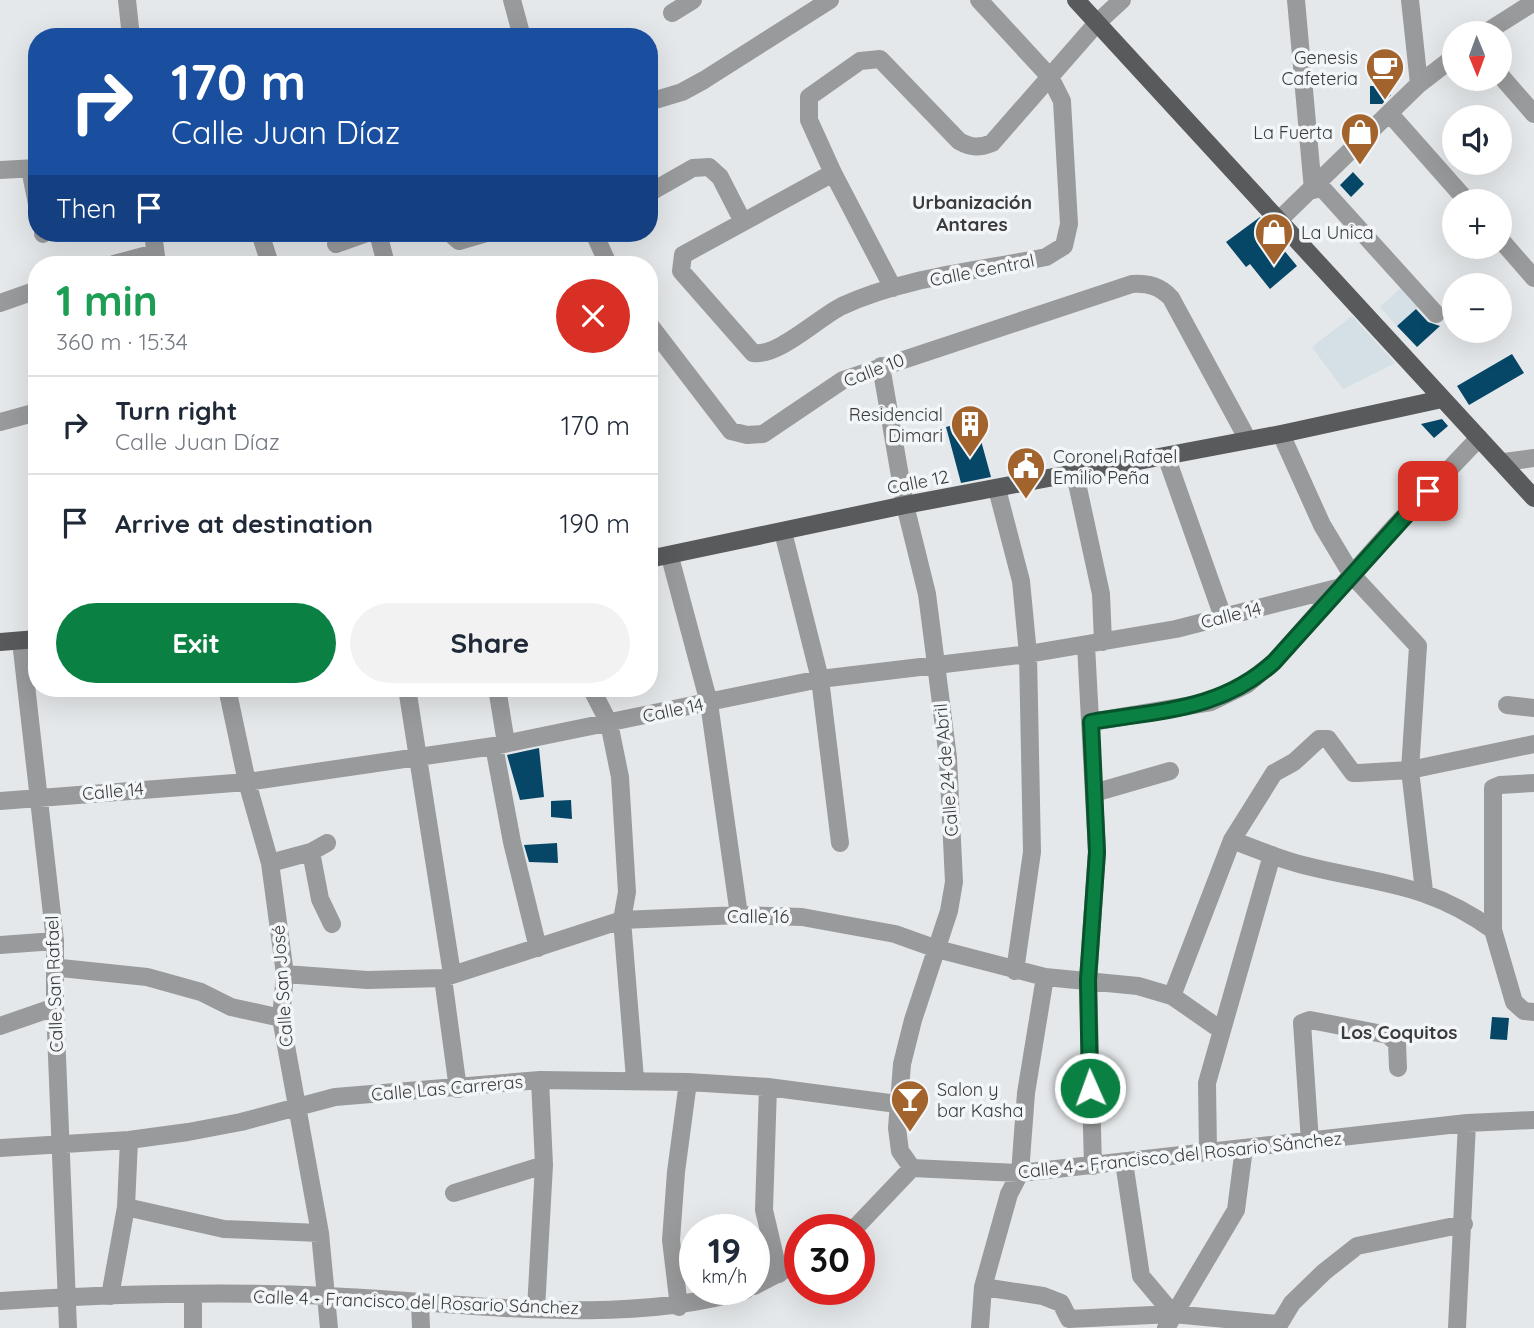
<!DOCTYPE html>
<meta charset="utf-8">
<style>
:root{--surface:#fff;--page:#f2f2f3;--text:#1f2937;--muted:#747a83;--line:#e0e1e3;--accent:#0b8043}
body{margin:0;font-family:Quicksand,sans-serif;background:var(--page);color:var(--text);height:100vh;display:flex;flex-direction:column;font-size:26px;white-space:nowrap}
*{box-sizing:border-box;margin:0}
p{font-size:23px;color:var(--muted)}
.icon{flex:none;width:38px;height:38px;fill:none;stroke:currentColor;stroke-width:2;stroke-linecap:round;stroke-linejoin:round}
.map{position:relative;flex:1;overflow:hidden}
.details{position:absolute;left:28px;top:256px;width:630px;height:441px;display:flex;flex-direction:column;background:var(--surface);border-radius:28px;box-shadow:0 7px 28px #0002}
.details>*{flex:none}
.top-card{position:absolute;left:28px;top:28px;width:630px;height:214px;border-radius:28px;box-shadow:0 7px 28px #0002;background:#1a4fa0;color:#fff;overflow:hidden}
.needle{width:46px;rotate:179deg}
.fabs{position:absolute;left:1442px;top:21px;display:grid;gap:14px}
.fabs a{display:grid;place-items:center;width:70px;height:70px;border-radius:50%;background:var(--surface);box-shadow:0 7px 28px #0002;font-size:35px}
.speed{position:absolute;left:679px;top:1214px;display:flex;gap:14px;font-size:35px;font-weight:700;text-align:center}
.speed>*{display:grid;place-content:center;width:91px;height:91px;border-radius:50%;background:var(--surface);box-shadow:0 7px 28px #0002;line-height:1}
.speed small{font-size:18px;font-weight:400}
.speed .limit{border:10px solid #d22;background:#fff;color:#111}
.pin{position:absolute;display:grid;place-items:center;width:60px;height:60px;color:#fff;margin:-30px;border-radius:14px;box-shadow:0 4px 10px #0006}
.me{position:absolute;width:77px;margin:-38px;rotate:358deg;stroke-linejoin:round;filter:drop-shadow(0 0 5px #0008)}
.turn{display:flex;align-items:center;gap:24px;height:147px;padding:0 28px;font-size:32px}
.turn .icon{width:91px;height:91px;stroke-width:2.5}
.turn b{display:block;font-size:49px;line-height:60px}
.then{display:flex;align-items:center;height:66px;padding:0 28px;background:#0003;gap:14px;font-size:26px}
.round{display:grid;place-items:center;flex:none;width:74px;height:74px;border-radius:37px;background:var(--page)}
.headline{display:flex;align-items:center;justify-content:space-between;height:119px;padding:0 28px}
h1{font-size:42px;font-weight:800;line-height:52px;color:#1e9e55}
.primary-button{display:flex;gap:14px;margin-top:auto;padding:14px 28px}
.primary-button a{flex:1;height:80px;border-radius:42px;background:var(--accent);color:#fff;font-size:28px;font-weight:800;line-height:80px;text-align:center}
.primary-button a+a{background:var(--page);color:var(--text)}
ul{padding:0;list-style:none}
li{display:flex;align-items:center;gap:21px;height:98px;padding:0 28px;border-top:2px solid var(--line)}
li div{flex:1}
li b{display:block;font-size:26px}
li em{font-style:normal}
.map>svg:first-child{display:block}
</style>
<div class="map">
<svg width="1534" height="1328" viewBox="0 0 1534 1328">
<rect width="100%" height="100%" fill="#e5e8ea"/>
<!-- built -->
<path fill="#d5dfe6" d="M1402,287l18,18 -23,21 -17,-19z
M1352,316l43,47 -52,26 -31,-42z"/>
<!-- building -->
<path fill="#064767" d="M1370,86h21v9l-9,9h-12z
M1353,172l11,12 -13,13 -11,-12z
M1260,217l21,23 -3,3 19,23 -27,23 -20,-25 -4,3 -20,-25z
M1416,309l12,13 12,4 -23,21 -20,-21z
M1512,354l12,19 -55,32 -12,-19z
M1442,419l6,7 -14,12 -13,-14z
M965,422l5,17 10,-2 11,40 -30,6 -15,-56z
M539,748l5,49 -24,3 -13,-45z
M571,800l1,19 -21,-2v-16z
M557,843l1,20 -29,-1 -5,-17z
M1492,1017l17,1 -2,22 -17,-1z"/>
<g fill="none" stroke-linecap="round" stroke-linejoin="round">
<!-- minor -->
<path stroke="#999a9b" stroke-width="18" d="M127,0l4,37
M512,0l10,37
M1296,0l17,190 9,-2 114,126
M1410,0l9,84
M672,13l21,-13
M1485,33l49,-31
M1500,75l34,39
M649,102l33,-10 22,-12 126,-80
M1390,114l77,87
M30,169l7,35
M0,170l37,-2
M833,173l-150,82 -2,16 72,82c25,4 65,-35 89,-47 62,-29 137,-35 204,-49l18,-11 5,-22 -7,-123 -12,-24 -71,-77
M649,193l44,-25 16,-1 11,10 22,43
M1278,221l141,-137 35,-27
M43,233v1
M153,233l4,31
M260,233l10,31
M378,233l8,31
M450,233l9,8 27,-8
M594,233l14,31
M1500,239l34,39
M336,244l31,-11
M114,264l41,-11
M893,288l-60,-115 -24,-53v-23l51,-36 20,-2 79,82c12,7 21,7 33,2l105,-120 25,-23
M0,303l37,-13
M649,324l82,107 16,4 16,-1 80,-54 289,-96c16,-1 28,2 39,14l77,142
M881,366l24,139 22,89 21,164 6,124 -5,29 -36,109 -11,44 -5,64 3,23 12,17
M0,422l37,-10
M1281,434l41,91 30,50 66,71 -8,124 14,121
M1166,456l57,161
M1504,462l30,-4
M1075,474l26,120 2,48
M997,489l24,92 7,73 4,198 -17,119
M783,532l37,147 20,164
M670,557l39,146 30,212
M21,641l34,300v66l13,321
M1086,645l11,207 -9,128 5,186
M227,688l20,94 23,81 15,111 -4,44 39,215 9,95
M407,688l45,286
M497,688l9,55
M591,688l18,35 11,54 7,115 -5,28 13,159
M1507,705l27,3
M1091,722l120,-20 35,-17 28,-23 120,-135 85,-89
M494,746l18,96 26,106
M1534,783l-34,2 -7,3v142l21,72 10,9 10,1
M1094,793l76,-22
M0,801l247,-19 247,-36 326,-67 208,-25 148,-25 165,-42
M1232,840c24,9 49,20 75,26 72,18 122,17 186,64
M311,852l9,47 12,25
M270,863l41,-11 16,-9
M0,945l55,-4
M56,964l5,4 86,9 54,15 30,15 50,11
M285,974l82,6 76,-2 179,-58 117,-5 63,2 93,17 42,15 108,28 93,9 34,10 49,34
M443,978l15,111
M1172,996l60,-156 42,-67 20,-11 25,-23h9l25,34h5l52,-3 124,-26
M0,1026l55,-19
M768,1087l-4,123 15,64
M1310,1142l-8,-119 8,-3 78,15 9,8 1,25
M0,1148l129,-8 59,-8 53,-10 94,-25 205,-17 148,2 80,5 129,17
M1208,1152l-1,-69 65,-228
M1124,1162l17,114 32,38
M454,1193l90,-28
M126,1207l98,22 96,4
M853,1230l59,-62 108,5 447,-50 67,-3
M754,1286l46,-24
M983,1287l60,9 18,7 8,16 104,-5 105,10
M110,1296l16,-89 3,-67
M193,1296v32
M0,1301c109,-7 220,-10 329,-5 133,6 289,32 417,-6
M420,1303l1,25
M679,1307l-8,-67 5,-68 12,-90
M536,1309l8,-144 -4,-85
M980,1328l3,-41 26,-93 11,-21 6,-80 19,-116
M1166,1328l70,-118 8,-62
M1277,1328l15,-25 32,-31 33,-26 107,-22
M1457,1328l10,-205"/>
<!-- major -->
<path stroke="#585a5c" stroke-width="18" d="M1076,0l458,498
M649,559l256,-54 376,-71 161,-35
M0,642l37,-3"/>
</g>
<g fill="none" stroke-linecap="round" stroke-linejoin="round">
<!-- route casing -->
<g stroke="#07532c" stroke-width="18">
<path id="route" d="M1090,1088l-2,-108 9,-128 -6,-130c69,-12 129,-11 183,-60l154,-171"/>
</g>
<!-- route -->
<use href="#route" stroke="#0b8043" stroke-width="12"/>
</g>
<!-- icons -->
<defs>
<g id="cafe-pin" transform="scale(2.0125)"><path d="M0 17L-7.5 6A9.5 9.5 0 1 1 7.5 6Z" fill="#a3632c" stroke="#f3f6f8"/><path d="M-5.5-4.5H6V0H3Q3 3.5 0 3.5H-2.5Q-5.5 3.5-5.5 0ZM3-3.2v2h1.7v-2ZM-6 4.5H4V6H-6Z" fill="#fff"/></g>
<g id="shop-pin" transform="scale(2.0125)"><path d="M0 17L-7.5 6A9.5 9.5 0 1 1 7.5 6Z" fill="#a3632c" stroke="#f3f6f8"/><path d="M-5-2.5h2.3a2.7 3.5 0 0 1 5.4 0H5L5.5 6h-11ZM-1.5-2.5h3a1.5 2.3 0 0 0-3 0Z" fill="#fff"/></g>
<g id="building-pin" transform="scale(2.0125)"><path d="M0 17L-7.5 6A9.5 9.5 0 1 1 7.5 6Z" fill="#a3632c" stroke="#f3f6f8"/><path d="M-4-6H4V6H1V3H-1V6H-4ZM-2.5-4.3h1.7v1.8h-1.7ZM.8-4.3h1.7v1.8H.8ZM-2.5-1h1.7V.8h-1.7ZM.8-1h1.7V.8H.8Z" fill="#fff"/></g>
<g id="civic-pin" transform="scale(2.0125)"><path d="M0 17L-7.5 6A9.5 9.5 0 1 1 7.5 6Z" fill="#a3632c" stroke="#f3f6f8"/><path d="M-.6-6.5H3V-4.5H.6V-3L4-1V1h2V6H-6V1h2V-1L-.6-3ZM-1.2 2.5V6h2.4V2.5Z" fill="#fff"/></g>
<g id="bar-pin" transform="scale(2.0125)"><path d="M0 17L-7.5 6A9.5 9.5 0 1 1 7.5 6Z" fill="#a3632c" stroke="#f3f6f8"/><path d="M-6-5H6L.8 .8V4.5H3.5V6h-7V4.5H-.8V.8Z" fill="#fff"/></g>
</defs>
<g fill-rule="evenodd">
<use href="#cafe-pin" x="1385" y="67"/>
<use href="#shop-pin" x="1360" y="132"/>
<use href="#shop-pin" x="1274" y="232"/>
<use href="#building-pin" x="970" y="424"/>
<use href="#civic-pin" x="1026" y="466"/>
<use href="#bar-pin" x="910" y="1099"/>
</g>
<g text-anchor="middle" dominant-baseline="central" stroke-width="7" stroke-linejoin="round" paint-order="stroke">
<!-- poi labels -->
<g font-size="18" fill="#3a3b3c" stroke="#f3f6f8" text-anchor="end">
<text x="1358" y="57">Genesis<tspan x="1358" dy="21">Cafeteria</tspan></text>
<text x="1333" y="132">La Fuerta</text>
<text x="1301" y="232" text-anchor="start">La Unica</text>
<text x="943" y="414">Residencial<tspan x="943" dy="21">Dimari</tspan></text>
<text x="1053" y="456" text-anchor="start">Coronel Rafael<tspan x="1053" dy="21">Emilio Peña</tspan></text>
<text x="937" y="1089" text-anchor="start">Salon y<tspan x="937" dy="21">bar Kasha</tspan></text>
</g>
<!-- street labels -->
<g font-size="18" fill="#3a3b3c" stroke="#f3f6f8">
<text transform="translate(982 270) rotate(-11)">Calle Central</text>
<text transform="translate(874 370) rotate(-21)">Calle 10</text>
<text transform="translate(918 482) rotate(-11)">Calle 12</text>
<text transform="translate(1231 615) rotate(-14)">Calle 14</text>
<text transform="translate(673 710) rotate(-12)">Calle 14</text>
<text transform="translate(946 770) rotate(-95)">Calle 24 de Abril</text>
<text transform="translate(113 791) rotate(-5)">Calle 14</text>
<text x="758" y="916">Calle 16</text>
<text transform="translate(54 984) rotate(-92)">Calle San Rafael</text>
<text transform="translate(282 986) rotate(-94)">Calle San José</text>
<text transform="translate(447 1088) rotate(-5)">Calle Las Carreras</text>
<text transform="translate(1180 1155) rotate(-6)">Calle 4 - Francisco del Rosario Sánchez</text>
<text transform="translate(416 1302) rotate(2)">Calle 4 - Francisco del Rosario Sánchez</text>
</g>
<!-- neighbourhood labels -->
<g font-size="19" font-weight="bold" fill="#3a3b3c" stroke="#f3f6f8">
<text x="972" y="202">Urbanización<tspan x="972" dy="22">Antares</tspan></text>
<text x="1399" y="1032">Los Coquitos</text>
</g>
</g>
</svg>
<div class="fabs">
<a><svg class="needle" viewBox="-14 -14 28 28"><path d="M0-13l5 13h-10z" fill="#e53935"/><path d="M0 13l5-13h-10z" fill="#747a83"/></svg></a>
<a><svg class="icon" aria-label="sound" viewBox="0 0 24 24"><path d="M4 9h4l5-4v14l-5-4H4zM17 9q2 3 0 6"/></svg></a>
<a>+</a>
<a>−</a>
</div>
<div class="speed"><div>19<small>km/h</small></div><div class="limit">30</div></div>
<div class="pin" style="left:1428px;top:491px;background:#d93025"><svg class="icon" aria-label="arrive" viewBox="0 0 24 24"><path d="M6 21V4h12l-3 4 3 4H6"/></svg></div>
<svg class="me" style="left:1090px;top:1088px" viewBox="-20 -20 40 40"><circle r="17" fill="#0b8043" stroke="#fff" stroke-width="3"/><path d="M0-11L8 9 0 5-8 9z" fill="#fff"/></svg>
<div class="top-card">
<div class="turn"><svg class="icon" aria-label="right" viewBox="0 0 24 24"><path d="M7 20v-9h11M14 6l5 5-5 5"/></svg><div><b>170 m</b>Calle Juan Díaz</div></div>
<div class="then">Then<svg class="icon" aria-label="arrive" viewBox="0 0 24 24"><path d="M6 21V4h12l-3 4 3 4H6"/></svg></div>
</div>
<section class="details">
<div class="headline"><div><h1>1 min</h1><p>360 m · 15:34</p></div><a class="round" style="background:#d93025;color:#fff"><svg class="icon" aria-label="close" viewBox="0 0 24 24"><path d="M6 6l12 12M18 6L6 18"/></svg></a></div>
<ul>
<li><svg class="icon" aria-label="right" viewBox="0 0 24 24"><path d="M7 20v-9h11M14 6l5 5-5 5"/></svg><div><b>Turn right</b><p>Calle Juan Díaz</p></div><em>170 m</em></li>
<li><svg class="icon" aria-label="arrive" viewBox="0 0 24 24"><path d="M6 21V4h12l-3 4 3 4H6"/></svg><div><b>Arrive at destination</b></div><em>190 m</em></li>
</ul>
<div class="primary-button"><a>Exit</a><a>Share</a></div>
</section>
</div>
